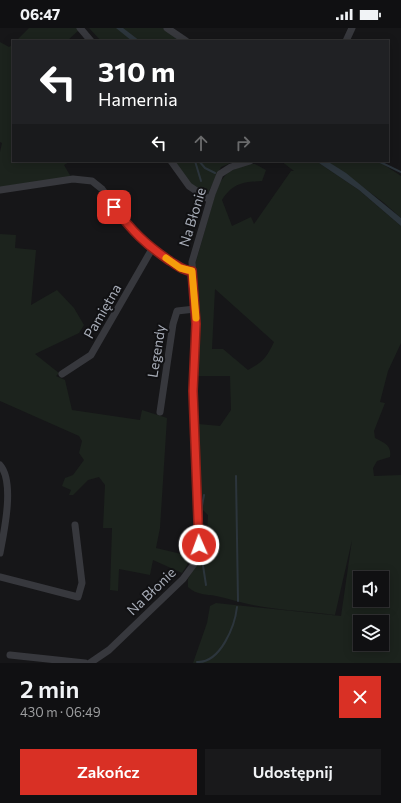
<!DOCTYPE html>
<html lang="pl">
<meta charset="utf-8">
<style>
:root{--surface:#101012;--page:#19191b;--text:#f1f3f6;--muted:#9c9d9f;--line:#303032;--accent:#d93025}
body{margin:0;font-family:Commissioner,sans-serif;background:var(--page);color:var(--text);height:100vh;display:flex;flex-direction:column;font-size:15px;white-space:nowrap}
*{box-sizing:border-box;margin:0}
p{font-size:13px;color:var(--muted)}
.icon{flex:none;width:22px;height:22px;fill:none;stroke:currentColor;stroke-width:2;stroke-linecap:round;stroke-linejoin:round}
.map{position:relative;height:635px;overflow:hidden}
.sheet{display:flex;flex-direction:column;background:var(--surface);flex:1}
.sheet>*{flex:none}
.guide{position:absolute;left:12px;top:12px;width:377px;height:122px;border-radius:0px;box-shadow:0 2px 10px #0003,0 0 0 1px var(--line);background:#202124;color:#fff;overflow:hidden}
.buttons{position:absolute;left:353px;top:543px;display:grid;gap:8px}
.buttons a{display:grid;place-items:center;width:36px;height:36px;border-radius:0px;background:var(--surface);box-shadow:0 2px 10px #0003,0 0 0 1px var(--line);font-size:20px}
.pin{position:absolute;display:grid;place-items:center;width:34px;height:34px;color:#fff;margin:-17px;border-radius:8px;box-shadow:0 2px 6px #0006}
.me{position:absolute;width:44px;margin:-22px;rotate:358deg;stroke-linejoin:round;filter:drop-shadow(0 0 3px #0008)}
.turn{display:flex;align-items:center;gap:14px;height:84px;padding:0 20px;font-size:18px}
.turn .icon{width:52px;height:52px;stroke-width:2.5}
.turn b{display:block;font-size:28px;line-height:34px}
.lanes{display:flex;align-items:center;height:38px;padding:0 20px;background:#0003;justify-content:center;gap:20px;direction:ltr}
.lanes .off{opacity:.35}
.round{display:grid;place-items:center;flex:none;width:42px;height:42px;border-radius:0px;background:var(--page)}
.headline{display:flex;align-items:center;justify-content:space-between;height:68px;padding:0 20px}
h1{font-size:24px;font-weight:600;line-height:30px}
.primary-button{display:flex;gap:8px;margin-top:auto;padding:8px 20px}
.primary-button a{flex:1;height:46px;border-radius:0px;background:var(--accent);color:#fff;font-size:16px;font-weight:600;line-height:46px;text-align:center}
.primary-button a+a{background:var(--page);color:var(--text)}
.status{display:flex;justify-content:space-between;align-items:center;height:28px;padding:0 20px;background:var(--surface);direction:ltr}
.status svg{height:11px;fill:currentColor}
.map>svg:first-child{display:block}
</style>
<div class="status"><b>06:47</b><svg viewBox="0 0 49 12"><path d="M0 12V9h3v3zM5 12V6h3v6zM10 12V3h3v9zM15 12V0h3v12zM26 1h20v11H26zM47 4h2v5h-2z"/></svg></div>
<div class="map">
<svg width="401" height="635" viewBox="0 0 401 635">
<rect width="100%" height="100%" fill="#161618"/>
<!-- green -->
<path fill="#1c231d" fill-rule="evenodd" d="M29,0h48l2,2 -12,11h-51z
M89,0h74l20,13h-82z
M0,14l9,5 4,-3v117h58l-7,4 7,12 -71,10v-35l2,-9 -2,-1z
M174,133h61l-14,6 -14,28 -20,-14z
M281,133h35l43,29 42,36v117l-13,28 -8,31 5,1 -11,28 1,7c9,5 17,7 15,19l-13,4 -4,7 1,8 27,-1v188h-208l14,-40 3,-17 6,-3 125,13 11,-76 -17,75c-22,-3 -43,-4 -64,-7 -19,-2 -37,-8 -55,-12 -10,-2 -20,-1 -28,-9v-8l8,-14 7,1 7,-20 -3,-12 1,-19 -7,-7 -3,-84 22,2 11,-16 -1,-34h-33l-3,-108 21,-73 5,-13 8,-10 20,-8h7l11,6 -4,11c-19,1 -29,2 -40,19l10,26 19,-9 3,7 37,-53h3zM215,261l59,53c-7,15 -11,20 -26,28l-25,-21h-11zM360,550h22v22h-22zM360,594h22v22h-22z
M327,133h51l23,15v42l-18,-16z
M0,206l16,1 -1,13 21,2 -5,55 26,-15 17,18 10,17 -5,8 -44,21 24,19 -3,3 9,4 7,30 68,10 2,-10 25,8 -7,110 -4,20 34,8 -3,9 -5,8 -29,-13 -3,15 -31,-6 -1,22 -8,-1 2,-62h-9l2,-43 -6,-8 -11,3 -15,15h-4l2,-5 -9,-4 3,-8 8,-3 11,-15 -5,-7 3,-12 -3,-5 -79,-35z"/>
<!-- water -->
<path fill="#2c353c" d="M116,0h7l17,13h-8z
M316,133h11l19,12 55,45v8l-42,-36z"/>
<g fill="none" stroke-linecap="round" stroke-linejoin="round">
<!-- stream -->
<path stroke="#2c353c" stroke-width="2" d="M195,133l6,20
M199,133l6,7 10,5
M378,133l23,11
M236,448l2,125
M204,467l-2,11v53l4,26
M197,634c24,1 38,-37 40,-55"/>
<!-- minor -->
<path stroke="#37383d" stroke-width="7" d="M80,0l11,13
M167,0l19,13
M346,13l6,-13
M171,133l18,25 21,14
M0,162l73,-11 19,2 10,8 25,35 25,25 28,19 12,3
M62,346l29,-19 61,-106
M160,384l13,-88 4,-13 18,-2
M0,437c15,17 4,67 0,88
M0,549l78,20 4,-14 -7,-58
M10,627l75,8
M90,635l19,-13 74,-71 11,-15 5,-19 -6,-154 3,-67 -4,-62 20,-68 8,-20 11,-7 19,-6"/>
</g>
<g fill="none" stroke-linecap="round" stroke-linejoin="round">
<!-- route casing -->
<g stroke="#8d1f18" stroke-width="10">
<path id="route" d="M114,179c18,24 31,37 56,54 7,4 13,10 22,10l4,53 -3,67 6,154"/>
</g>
<!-- route -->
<use href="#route" stroke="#d93025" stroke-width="7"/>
<!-- slow -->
<path stroke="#f59e0b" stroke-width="7" d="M166,230l14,10 12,3 4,47"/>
</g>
<g text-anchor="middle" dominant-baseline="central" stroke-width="4" stroke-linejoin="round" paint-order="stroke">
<!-- street labels -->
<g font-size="14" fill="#a8adb8" stroke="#111113">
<text transform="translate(192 189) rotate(-73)">Na Błonie</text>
<text transform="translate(102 283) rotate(-60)">Pamiętna</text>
<text transform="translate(156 323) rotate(-81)">Legendy</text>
<text transform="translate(151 563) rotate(-44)">Na Błonie</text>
</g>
</g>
</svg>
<div class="buttons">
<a><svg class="icon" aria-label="sound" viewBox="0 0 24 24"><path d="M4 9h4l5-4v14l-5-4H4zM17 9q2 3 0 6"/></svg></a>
<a><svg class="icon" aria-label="layers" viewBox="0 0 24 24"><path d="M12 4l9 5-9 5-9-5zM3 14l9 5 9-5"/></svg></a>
</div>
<div class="pin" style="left:114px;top:179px;background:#d93025"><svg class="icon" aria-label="arrive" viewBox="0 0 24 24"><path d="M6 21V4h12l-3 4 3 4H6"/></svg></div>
<svg class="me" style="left:199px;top:517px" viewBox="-20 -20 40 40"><circle r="17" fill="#d93025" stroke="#fff" stroke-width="3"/><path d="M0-11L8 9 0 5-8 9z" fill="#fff"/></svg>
<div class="guide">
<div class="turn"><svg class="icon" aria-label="left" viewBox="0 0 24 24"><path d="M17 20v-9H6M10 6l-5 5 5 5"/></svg><div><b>310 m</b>Hamernia</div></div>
<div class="lanes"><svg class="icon" aria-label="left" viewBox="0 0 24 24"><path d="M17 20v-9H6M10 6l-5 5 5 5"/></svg><svg class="icon off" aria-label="ahead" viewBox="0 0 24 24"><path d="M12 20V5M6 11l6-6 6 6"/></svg><svg class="icon off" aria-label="right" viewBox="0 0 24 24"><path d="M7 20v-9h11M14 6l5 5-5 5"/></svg></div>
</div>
</div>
<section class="sheet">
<div class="headline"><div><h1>2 min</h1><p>430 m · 06:49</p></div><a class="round" style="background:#d93025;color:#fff"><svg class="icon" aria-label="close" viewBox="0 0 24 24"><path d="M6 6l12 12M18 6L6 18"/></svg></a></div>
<div class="primary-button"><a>Zakończ</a><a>Udostępnij</a></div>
</section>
